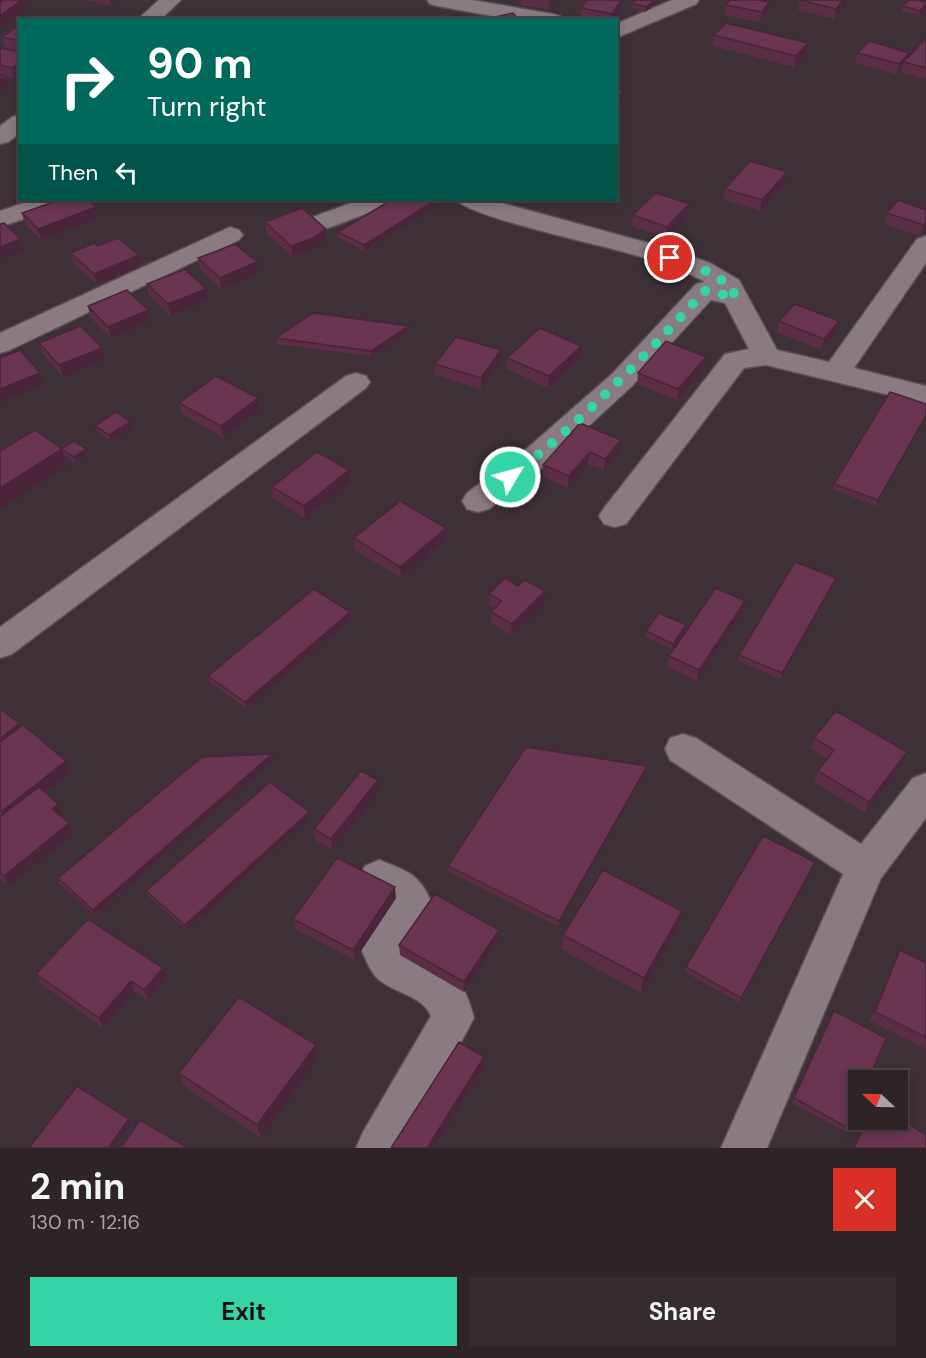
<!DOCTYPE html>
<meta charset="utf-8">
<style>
:root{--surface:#2e2428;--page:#362c30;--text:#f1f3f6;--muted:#a7a4a8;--line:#494145;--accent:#35d4a7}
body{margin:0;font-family:"DM Sans",sans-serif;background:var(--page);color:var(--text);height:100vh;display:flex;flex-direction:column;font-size:22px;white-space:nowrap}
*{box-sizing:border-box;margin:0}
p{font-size:20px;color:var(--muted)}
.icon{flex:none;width:33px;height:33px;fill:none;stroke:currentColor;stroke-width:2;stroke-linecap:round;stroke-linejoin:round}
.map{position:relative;height:1148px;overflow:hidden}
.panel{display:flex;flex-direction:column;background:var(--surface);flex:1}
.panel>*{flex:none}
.top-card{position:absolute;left:18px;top:18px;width:600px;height:183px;border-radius:0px;box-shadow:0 3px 9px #0003,0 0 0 2px var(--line);background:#00695c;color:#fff;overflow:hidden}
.needle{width:39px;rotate:292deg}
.controls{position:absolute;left:848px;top:1070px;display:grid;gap:12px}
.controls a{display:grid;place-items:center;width:60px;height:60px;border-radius:0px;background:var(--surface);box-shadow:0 3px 9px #0003,0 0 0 2px var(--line);font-size:30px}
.pin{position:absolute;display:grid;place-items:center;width:51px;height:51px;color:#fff;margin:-26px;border:3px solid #fff;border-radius:50%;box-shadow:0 2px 6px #0007}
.me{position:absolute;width:66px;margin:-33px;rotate:53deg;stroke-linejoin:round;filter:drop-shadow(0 0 4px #0008)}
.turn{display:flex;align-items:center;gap:21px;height:126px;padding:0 30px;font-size:27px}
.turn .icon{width:78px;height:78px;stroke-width:2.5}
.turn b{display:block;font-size:42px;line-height:51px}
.then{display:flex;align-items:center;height:57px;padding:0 30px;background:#0003;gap:12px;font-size:22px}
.round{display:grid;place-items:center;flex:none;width:63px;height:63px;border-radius:0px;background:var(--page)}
.headline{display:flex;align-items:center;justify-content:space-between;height:102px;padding:0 30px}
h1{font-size:36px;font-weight:700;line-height:45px}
.button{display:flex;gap:12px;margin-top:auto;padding:12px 30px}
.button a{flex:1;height:69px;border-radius:0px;background:var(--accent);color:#111;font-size:24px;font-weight:700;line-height:69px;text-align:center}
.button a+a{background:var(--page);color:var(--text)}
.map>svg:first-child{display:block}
</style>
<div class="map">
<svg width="926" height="1148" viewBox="0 0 926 1148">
<rect width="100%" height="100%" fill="#3d3036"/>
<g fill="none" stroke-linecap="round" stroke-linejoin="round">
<!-- minor casing -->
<g stroke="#5a4f54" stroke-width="3">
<path id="minor" d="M159,0h22l-21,20h-23z
M427,0h45l81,14 7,2 3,4h-49l-77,-14 -7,-2z
M672,0h27l-3,4 -80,34v-14z
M20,115v18l-12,9 -8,2v-18l12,-9z
M32,200h35l-3,5 -64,22v-16z
M359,200h33l-3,5 -58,22 -9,3 -9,-3 -4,-5 4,-5z
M457,200h34l172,47 47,16 29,17 38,70 52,12 88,-123 9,-3v27l-72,105 72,18v18l-160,-39 -22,3 -118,156 -11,3 -11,-3 -5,-8 5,-8 121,-154 24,-5 -24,-46 -14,-3 -79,86 -79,73 -64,50 -11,3 -11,-3 -5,-8 5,-8 64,-48 81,-71 84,-90 9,-2c-19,-11 -40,-18 -60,-24 -30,-10 -177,-41 -188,-58z
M230,227l9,3 4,5 -4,5 -229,110 -10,3v-20z
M356,373l10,3 4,6 -4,6 -354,266 -12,4v-31l346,-251z
M683,734l13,4 165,106 52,-66 13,-5v45l-45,60 -114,270h-46l122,-274 -173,-114 -5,-11 5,-11z
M379,860c26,10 39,13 51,39l-27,48c15,18 42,18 56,36 8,10 12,23 15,35l-70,130h-48l7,-16 68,-116c-9,-22 -40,-23 -55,-39 -7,-8 -11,-20 -16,-30l27,-47 -22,-10 -6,-12 6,-12z"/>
</g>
<!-- minor -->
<use href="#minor" fill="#8a7a81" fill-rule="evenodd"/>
</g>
<!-- wall -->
<path fill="#5b2e46" d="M84,0h34l-7,6z
M521,0h35l-7,9 -28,-4z
M800,0l45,5 -11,14 -36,-9z
M769,2l-1,10 -8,10 -36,-7 2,-10z
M926,2v6l-7,8 -17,-5 1,-5z
M632,3h25l-12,9 -13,-4z
M581,8l40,3 -7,9h-29l-5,-1z
M20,25v26l-15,-3 -3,-11z
M714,35l92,19 -12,13 -82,-21z
M926,38v41l-25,-7 1,-4 -6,6 -41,-11 3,-10 50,4z
M0,48l20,4 -6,26 -8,-2 2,10 -8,7z
M787,172l-2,11 -25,28 -36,-11 1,-11z
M436,200v6l-72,45 -26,-14v-5z
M926,210v19l-6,7 -36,-12 3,-11z
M22,213l76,5 -57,22 -16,-16z
M633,215h55l-22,23 -34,-12z
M265,222l61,7v11l-12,9 -22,8 -26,-24z
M98,246l41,9 2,11 -44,19 -23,-21 -3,-11z
M198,258l59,4 1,11 -37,16 -21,-20z
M147,284l61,16 -38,16 -21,-21z
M88,306l60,4 2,11 -39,17 -21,-21z
M779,321l57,12 -15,17 -44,-18z
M409,326v6l-38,24 -94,-12 -1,-6z
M39,343l63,5 2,11 -41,18 -20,-23z
M581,346l-1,11 -32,31 -41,-19v-11z
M501,350v11l-20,28 -46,-14v-11z
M706,357l-2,11 -27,32 -40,-16 1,-11z
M258,398l1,12 -36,27 -42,-23 -2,-11z
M926,404l-50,102 -43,-17 1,-5z
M580,423l40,29 -16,18 -16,-6 -20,24 -26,-12 1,-11z
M95,426l37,2 -22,13 -13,-10z
M62,449h24l1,5 -12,9 -11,-8 3,11 -67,43v-58z
M350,482l-45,36 -32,-20 -1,-11z
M354,538l92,1 -45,39 -46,-28z
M834,584l-53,95 -43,-18 1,-6z
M489,594l56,9 -34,32 -20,-12v-11l4,-4 -6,-3z
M350,612l1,6 -105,90 -37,-26 -1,-6z
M743,612l-46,69 -29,-14 1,-11z
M686,625l-1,6 -13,18 -27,-12 1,-6z
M0,709l19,14 2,3 49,46 -26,20 18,23 -1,1 12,18 -65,52 -8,-8z
M814,738l93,14 -5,11 -37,50 -51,-31 4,-11 9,-12 -16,-10z
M273,760l-178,155 -35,-31 -2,-6z
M647,766l-1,5 -88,155 -110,-55v-5z
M379,791l-47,58 -17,-9 -1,-11z
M309,817l-122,113 -39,-34 -2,-5z
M813,868l-73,135 -55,-31 1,-5z
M396,898l-41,62 -60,-31 -2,-10z
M682,911l-3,15 -38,67 -80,-44 2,-14z
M499,930l-1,10 -34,52 -64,-37 -1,-10z
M900,950l26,13v86l-56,-28z
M36,974l130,4 -18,22 -14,-9 -31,37 -62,-44z
M316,1045l2,13 -57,80 -77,-52 -5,-13z
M794,1098l54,30 -2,4 -54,-29z"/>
<!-- shaded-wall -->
<path fill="#4a2539" d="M22,0h2l2,9 -26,19v-12z
M110,0h8l-7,6z
M549,0h7l-7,9z
M621,0v11l-7,9h-3l1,-6z
M654,0h3v3l-12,9 1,-5z
M843,0h3l-1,5 -11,14 2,-10z
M769,2l-1,10 -8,10 2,-10z
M926,4v4l-7,8 1,-5z
M808,43l-2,11 -12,13 2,-11z
M909,53l-2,9h-3l-2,6 -6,6 3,-10z
M20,62v12l-6,4 -2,-10z
M6,76l2,10 -8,7v-13z
M624,92v11l-8,5v-10z
M787,172l-2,11 -25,28 2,-11z
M436,200v6l-72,45v-6z
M689,204l-1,11 -22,23 1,-11z
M96,207l2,11 -57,22 -3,-11z
M926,222v7l-6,7 3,-11z
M326,229v11l-12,9 -22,8 -1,-11z
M20,239l3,11 -23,9v-12z
M139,255l2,11 -44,19 -3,-11z
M257,262l1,11 -37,16 -1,-11z
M206,289l2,11 -38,16 -2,-12z
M148,310l2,11 -39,17 -3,-11z
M839,321l-3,12 -15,17 3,-11z
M409,326v6l-38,24v-5z
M581,346l-1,11 -32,31 1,-12z
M102,348l2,11 -41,18 -4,-12z
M501,350v11l-20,28v-11z
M706,357l-2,11 -27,32 1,-11z
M40,373l3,11 -43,18v-13z
M258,398l1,12 -36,27 -2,-11z
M926,415v2l-50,89 2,-6z
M130,422l2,6 -22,13 -1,-6z
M621,440l-1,12 -16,18 1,-11z
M62,449l5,17 -67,43v-21z
M86,449l1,5 -12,9 -1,-6z
M590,452l-2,12 -20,24 1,-12z
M349,470l1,12 -45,36 -1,-12z
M446,528v11l-45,39 -1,-11z
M836,578l-2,6 -53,95 1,-6z
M545,591v12l-34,32 1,-11z
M745,601l-2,11 -46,69 2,-11z
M350,612l1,6 -105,90 -1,-6z
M686,625l-1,6 -13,18 1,-5z
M19,723l5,11 -24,19v-14z
M907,752l-5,11 -37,50 4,-11z
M272,754l1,6 -178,155 -2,-5z
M66,761l4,11 -64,50 -4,-11z
M647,766l-1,5 -88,155 1,-5z
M378,780l1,11 -47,58 -1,-10z
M58,804l4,11 -6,5 -4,-11z
M309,812v5l-122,113 -2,-5z
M69,823l4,11 -65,52 -4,-10z
M815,862l-2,6 -73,135 1,-5z
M395,887l1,11 -41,62 -2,-10z
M682,911l-3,15 -38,67 3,-15z
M499,930l-1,10 -34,52v-10z
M163,968l3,10 -18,22 -4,-10z
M131,981l3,10 -31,37 -4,-10z
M316,1045l2,13 -57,80 -4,-13z
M484,1057v9l-51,82h-6z
M129,1119l2,4 -18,25h-5z"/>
<!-- building -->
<path fill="#6a3551" stroke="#4a2539" stroke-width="1.5" d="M4,0h18l-22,16v-13z
M587,0h34l-9,14 -31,-6z
M636,0h18l-8,7 -14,-4z
M730,0h28l11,2 -7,10 -36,-7z
M800,0h43l-7,9z
M909,0h8l9,2v2l-6,7 -17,-5z
M513,13l6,7h-38z
M726,23l82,20 -12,13 -82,-21z
M20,25v16l-18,-4z
M926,38v30l-22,-6z
M869,41l40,12 -10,11 -41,-11z
M0,48l20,4v10l-8,6 -12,-3z
M0,75l6,1 -6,4z
M616,89l8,3 -8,6z
M750,161l37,11 -25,28 -37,-11z
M656,193l33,11 -22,23 -34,-12z
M59,200h29l8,7 -58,22 -16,-16z
M391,200h45l-72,45 -26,-13z
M898,200l28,10v12l-3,3 -36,-12z
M302,208l24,21 -13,9 -22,8 -26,-24z
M4,223l16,16 -20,8v-23z
M118,238l21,17 -45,19 -23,-21 23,-10 4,3z
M235,244l22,18 -37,16 -22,-20z
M185,269l21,20 -38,15 -21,-20z
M127,290l21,20 -40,17 -20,-21z
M795,304l44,17 -15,18 -45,-18z
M313,313l96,13 -38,25 -95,-13z
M81,326l21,22 -43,17 -20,-22z
M540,328l41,18 -32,30 -42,-18z
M456,337l45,13 -20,28 -46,-14z
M666,341l40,16 -28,32 -40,-16z
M20,350l20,23 -40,16v-31z
M216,376l42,22 -37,28 -42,-23z
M890,392l36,12v11l-48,85 -44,-16z
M116,412l14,10 -21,13 -14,-9z
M580,423l41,17 -16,19 -15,-7 -21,24 -26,-11z
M35,430l27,19 -62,39v-37z
M74,441l12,8 -12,8 -13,-8z
M317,452l32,18 -45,36 -32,-19z
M400,501l46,27 -46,39 -46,-29z
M795,562l41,16 -54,95 -43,-18z
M505,578l13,8 7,-6 20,11 -33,33 -21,-12 11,-11 -13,-7z
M716,588l29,13 -46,69 -30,-14z
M314,589l36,23 -105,90 -37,-26z
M659,613l27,12 -13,19 -27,-13z
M0,709l19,14 -19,16z
M836,711l71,41 -38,50 -51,-31 16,-21 -20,-12z
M23,725l43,36 -64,50 -2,-1v-68z
M526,747l121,19 -88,155 -111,-55z
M272,754l-179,156 -35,-32 144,-121z
M361,771l17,9 -47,59 -17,-10z
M270,782l39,30 -124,113 -39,-34z
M39,787l19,17 -6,5 17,14 -65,53 -4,-4v-55z
M763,836l52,26 -74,136 -55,-31z
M337,858l58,29 -42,63 -60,-31z
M603,870l79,41 -38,67 -81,-43z
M435,894l64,36 -35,52 -65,-37z
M88,919l75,49 -19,22 -13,-9 -32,37 -63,-44z
M900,950l26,13v74l-51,-25z
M239,997l77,48 -59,80 -78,-52z
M834,1011l52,27 -18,42h-10v25l-10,23 -54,-30z
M459,1042l25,15 -57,91h-36z
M77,1086l52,33 -21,29h-79z
M897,1117l29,18v13h-72l14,-29h29z
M140,1120l48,28h-67z"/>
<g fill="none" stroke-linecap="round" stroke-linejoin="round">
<!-- route -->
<path stroke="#35d4a7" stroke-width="10" stroke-dasharray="0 18" d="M510,477c72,-55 134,-120 195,-186l31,6c-11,-23 -43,-31 -66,-39"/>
</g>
</svg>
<div class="controls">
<a><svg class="needle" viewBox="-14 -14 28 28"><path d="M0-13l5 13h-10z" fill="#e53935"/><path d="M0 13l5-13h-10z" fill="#a7a4a8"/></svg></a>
</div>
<div class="pin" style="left:670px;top:258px;background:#d93025"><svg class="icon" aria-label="arrive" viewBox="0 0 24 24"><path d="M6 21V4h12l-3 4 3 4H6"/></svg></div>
<svg class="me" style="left:510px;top:477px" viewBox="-20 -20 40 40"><circle r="17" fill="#35d4a7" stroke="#fff" stroke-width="3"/><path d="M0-11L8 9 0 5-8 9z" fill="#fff"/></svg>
<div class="top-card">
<div class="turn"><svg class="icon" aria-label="right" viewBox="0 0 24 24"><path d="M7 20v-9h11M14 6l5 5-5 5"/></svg><div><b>90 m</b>Turn right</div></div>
<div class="then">Then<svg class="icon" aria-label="left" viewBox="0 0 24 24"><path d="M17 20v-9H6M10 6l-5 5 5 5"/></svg></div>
</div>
</div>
<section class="panel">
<div class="headline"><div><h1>2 min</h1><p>130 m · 12:16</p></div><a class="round" style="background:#d93025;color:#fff"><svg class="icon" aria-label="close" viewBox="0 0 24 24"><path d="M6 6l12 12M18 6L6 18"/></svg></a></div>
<div class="button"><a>Exit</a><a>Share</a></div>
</section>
